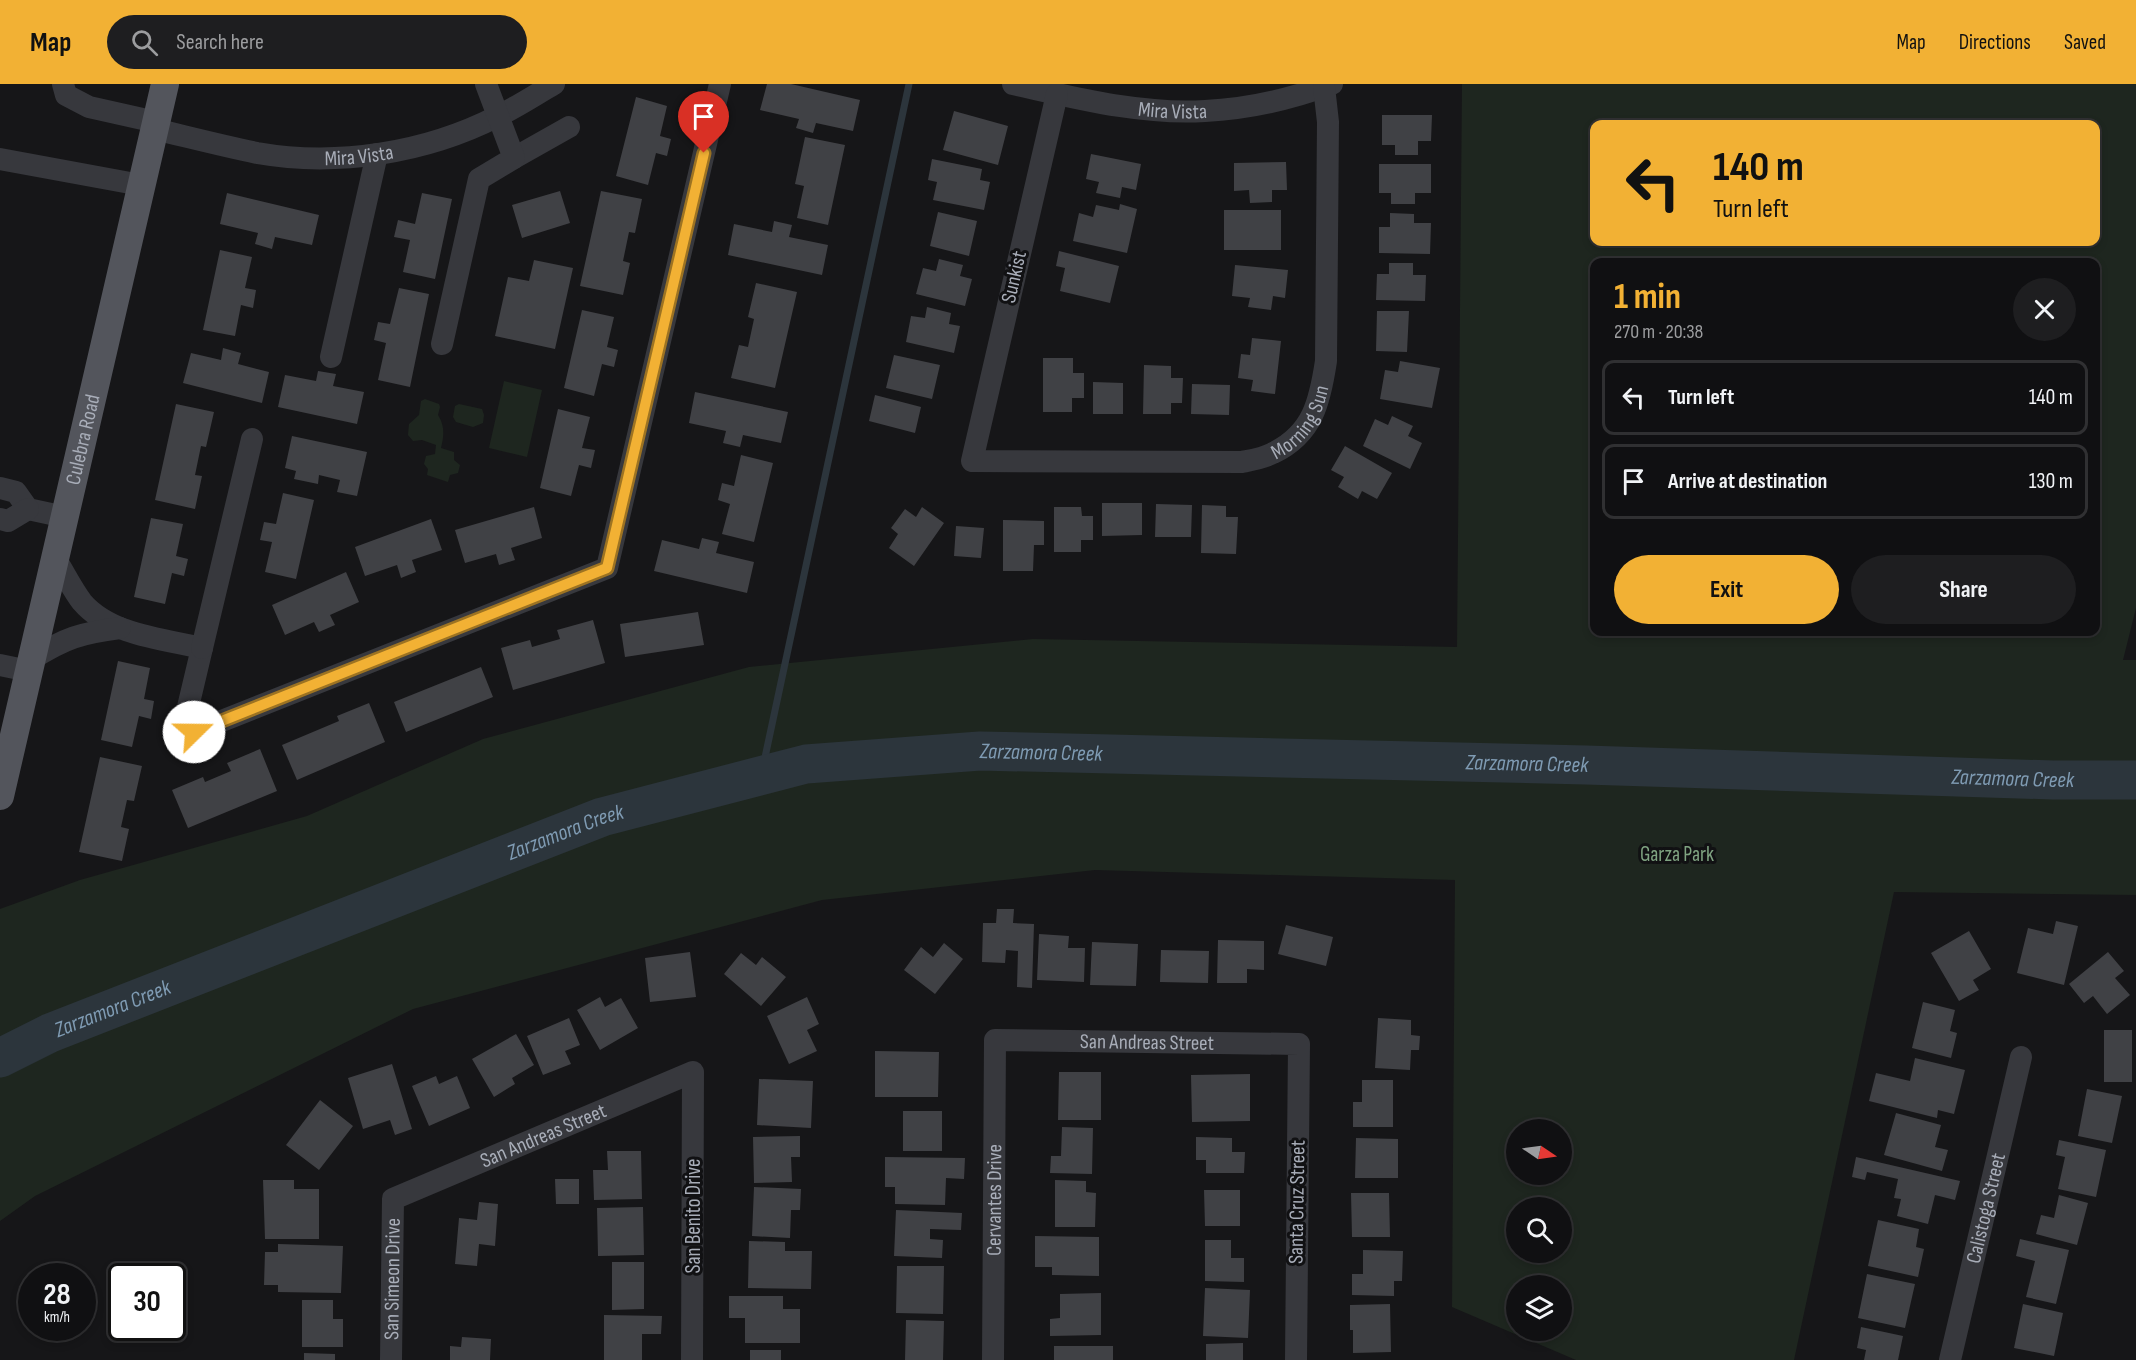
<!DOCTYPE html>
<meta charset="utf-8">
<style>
:root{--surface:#101012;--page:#1e1e20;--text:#f1f3f6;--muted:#9c9d9f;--line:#303032;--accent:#f2b134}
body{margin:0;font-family:"Sofia Sans Condensed",sans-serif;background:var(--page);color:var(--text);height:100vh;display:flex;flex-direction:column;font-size:22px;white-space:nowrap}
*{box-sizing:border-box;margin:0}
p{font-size:20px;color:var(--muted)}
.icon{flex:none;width:33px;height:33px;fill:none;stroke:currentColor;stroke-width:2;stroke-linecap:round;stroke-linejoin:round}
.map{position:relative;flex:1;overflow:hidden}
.sheet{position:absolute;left:1590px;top:174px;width:510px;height:378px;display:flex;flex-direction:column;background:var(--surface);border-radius:12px;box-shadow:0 3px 9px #0003,0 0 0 2px var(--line)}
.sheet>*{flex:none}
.top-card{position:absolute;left:1590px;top:36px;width:510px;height:126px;border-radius:12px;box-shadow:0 3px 9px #0003,0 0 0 2px var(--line);background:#f2b134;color:#111;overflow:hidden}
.needle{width:39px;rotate:103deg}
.fabs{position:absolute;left:1506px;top:1035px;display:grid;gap:12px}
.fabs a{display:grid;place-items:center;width:66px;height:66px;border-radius:50%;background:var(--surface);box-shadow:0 3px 9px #0003,0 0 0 2px var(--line);font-size:30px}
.speed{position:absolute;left:18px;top:1179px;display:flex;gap:12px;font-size:30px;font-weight:700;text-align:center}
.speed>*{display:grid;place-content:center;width:78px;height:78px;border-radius:50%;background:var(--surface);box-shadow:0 3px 9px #0003,0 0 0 2px var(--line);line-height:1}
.speed small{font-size:15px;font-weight:400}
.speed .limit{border:3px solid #111;border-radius:9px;background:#fff;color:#111}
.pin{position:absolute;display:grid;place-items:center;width:51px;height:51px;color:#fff;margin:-62px -26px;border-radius:50% 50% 50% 0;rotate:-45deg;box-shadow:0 0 6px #0007}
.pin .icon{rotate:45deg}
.me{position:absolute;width:66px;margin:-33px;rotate:68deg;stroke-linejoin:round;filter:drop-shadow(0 0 4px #0008)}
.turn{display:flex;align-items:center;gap:21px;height:126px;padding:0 24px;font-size:27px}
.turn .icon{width:78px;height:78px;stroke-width:2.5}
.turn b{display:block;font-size:42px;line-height:51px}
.round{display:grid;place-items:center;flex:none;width:63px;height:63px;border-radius:32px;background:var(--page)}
.overview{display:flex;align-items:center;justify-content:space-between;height:102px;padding:0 24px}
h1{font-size:36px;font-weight:700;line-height:45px;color:var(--accent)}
.cta{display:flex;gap:12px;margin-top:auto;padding:12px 24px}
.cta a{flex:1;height:69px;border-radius:36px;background:var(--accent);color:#111;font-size:24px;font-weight:700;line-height:69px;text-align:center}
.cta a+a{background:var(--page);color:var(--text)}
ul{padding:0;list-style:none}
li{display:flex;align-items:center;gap:18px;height:75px;margin:0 12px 9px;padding:0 12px;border:3px solid var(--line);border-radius:12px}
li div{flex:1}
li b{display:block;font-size:22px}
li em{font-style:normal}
header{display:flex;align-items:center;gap:36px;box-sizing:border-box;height:84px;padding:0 30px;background:var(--accent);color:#111}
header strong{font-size:28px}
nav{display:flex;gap:33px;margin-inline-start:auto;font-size:21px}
.search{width:420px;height:54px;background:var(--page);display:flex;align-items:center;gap:15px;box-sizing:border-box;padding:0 21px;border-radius:33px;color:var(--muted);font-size:22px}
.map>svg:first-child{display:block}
</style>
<header>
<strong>Map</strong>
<div class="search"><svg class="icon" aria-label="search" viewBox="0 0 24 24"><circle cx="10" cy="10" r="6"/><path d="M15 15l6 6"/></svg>Search here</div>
<nav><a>Map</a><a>Directions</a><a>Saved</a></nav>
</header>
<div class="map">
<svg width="2136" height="1276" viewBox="0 0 2136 1276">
<rect width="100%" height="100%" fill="#161618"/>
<!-- green -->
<path fill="#1e261f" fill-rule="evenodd" d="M1462,0h674v524l-13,52h13v235l-242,-3 -100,468h-218l-124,-53 3,-427 -360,-10 -273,30 -409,109 -378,187 -35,25v-312l80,-29 227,-64 176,-77 266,-72 284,-28 424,8zM1594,40h502v118h-502zM1594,178h502v370h-502zM1516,1046h46v44h-46zM1516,1124h46v44h-46zM1516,1202h46v44h-46z
M504,297l38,9 -15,67 -38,-9z
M425,315l14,5 1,3 -2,8c7,11 6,21 3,33l13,4v8l6,5 -2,8 -8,2 -2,7 -21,-7 1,-6 -4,-5 2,-8 9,-2 1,-9 -14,-5 -9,1 -5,-6 1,-11 10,-9 2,-14z
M459,320l23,5 2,6 -1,8 -10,4 -17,-5 -3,-5 2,-11z"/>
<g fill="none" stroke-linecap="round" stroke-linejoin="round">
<!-- stream -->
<path stroke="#2c353c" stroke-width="7" d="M761,692l148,-692"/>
<!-- river -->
<path stroke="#2c353c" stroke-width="39" id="s1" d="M0,974l50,-25 552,-216 204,-53 174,-13 606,14 467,15h83"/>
</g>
<!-- building -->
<path fill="#404145" d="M767,0h24l69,16 -7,31 -37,-8 -3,10 -17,-5 3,-9 -39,-9z
M636,13l31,9 -7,30 11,3 -4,17 -11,-3 -8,32 -32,-9z
M954,27l54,15 -10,39 -55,-15z
M1382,31h50l-1,26h-13v14h-23v-10h-13z
M805,53l40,8 -17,80 -31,-7 7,-32 -9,-2z
M1091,70l50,10 -5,26 -14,-3 -2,11 -24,-5 3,-11 -13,-3z
M932,75l50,10 -2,11 10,2 -6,28 -51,-10 4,-18 -9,-2z
M1286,78l1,28h-15v12l-22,1 -1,-13 -15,1v-28z
M1379,80h52v29h-16v11h-24v-11h-12z
M560,107l10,32 -48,15 -10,-33z
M601,107l41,8 -7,34 -6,-1 -6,29 7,2 -7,32 -43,-9z
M227,109l92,22 -7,30 -37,-8 -3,12 -17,-5 3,-11 -38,-9z
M422,109l30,6 -17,80 -32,-7 7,-32 -16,-3 4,-17 17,4z
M1120,120l17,5 -10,44 -54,-12 6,-28 14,4 3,-12 23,5z
M1224,126h57v40h-57z
M938,128l39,9 -8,35 -39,-10z
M1390,129l24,1v9h17l-1,31 -51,-1v-26h11z
M774,137l18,4 -3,12 39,8 -6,30 -94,-20 6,-31 38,8z
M220,166l32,7 -7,31 11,2 -3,18 -12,-3 -6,31 -32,-6z
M1059,167l60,15 -9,37 -50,-12 5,-23 -9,-2z
M939,175l24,6 -3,11 12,3 -7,27 -49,-12 7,-26 13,3z
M534,176l39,8 -18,81 -60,-13 13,-59 21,4z
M1389,179h24v12h13l-1,26 -49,-1 1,-26h12z
M1235,181l53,5 -3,28 -12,-2 -2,14 -23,-3 2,-9 -18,-2z
M756,199l41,9 -22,96 -44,-10 8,-33 9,2 6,-28 -6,-2z
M399,204l30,6 -19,93 -32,-7 8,-37 -12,-3 4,-18 12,2z
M927,223l24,6 -2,11 11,2 -6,27 -48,-11 5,-26 14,2z
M582,226l32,7 -7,30 11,3 -4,17 -12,-3 -8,32 -30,-8z
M1377,227h32l-2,41 -31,-1z
M1252,254l29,3 -6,53 -24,-3 2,-11 -15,-2 3,-24 9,1z
M223,264l18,5 -3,11 31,8 -7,31 -79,-20 8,-30 30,7z
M894,271l46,10 -8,34 -46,-11z
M1043,274h30v15h11v25h-12v14h-29z
M1400,277l40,7 -8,40 -52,-9 5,-29 13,2z
M1144,281l27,1v12h12l-1,25h-11v11h-28z
M318,287l18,3 -3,12 31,6 -7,32 -79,-17 7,-32 31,6z
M1093,298l30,1v31h-30z
M1192,300l38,1 -1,30 -38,-1z
M695,308l93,20 -7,31 -38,-8 -3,12 -17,-4 3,-12 -37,-8z
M875,311l46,12 -6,26 -46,-12z
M176,320l38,8 -8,35 -5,-1 -6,29 7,1 -7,33 -40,-9z
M558,325l32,8 -8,31 13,2 -4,18 -12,-3 -8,31 -31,-8z
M1392,332l21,10 -5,10 14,7 -12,26 -47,-23 12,-27 13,6z
M292,352l75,16 -10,44 -20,-4 3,-12 -21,-5 -1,9 -24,-5 2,-8 -11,-3z
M1345,362l47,27 -15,26 -15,-8 -4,8 -20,-12 6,-10 -13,-7z
M741,371l32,8 -19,79 -32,-8 8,-30 -12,-4 4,-17 12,3z
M283,409l31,7 -18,79 -31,-7 7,-30 -12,-2 4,-18 12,2z
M1102,419h40v32l-40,1z
M1156,420l36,1 -1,32h-36z
M1202,421l24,1v11h12l-2,37 -35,-1z
M534,423l8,31 -31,10 4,12 -16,5 -3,-11 -31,9 -10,-33z
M922,423l22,16 -30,43 -25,-18 9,-14 -7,-6 14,-19 11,8z
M1054,423h27l1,9h11v24h-12v12h-27z
M151,434l32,6 -7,32 12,3 -4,17 -12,-3 -7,31 -31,-7z
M431,435l11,31 -30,10 4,12 -15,6 -4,-13 -32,11 -10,-29z
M1003,436l41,1v24h-10l-1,26h-30z
M956,442l28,2 -3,30 -27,-2z
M702,454l17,4 -3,11 38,9 -7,31 -93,-22 8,-31 37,9z
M346,488l13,30 -29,13 5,10 -16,7 -5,-10 -29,13 -13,-30z
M698,528l6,33 -79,12 -5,-33z
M593,536l12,43 -92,27 -12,-42 29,-8 2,7 28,-8 -3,-9z
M118,577l32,7 -6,31 10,2 -3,18 -12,-3 -7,31 -31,-7z
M481,583l12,30 -87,35 -12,-30z
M369,619l16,39 -88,38 -15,-35 57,-24 -2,-5z
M260,665l17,42 -89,37 -16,-38 31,-13 2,5 26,-11 -4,-8z
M100,673l42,9 -8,35 -7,-1 -6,27 8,2 -7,32 -43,-9z
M997,825h17l-1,14 21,1 -2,64 -15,-1 1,-36 -12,-1 -1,13 -23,-1 1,-39h13z
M2056,837l22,5 -14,59 -47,-12 11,-45 25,6z
M1286,841l47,12 -7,29 -48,-12z
M1969,847l22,38 -18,11 6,10 -20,11 -28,-48z
M1039,850l30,2 -1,12h17l-1,34 -47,-2z
M1218,856l46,1v29l-17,-1v14h-30z
M1092,858l46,2 -2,42 -46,-1z
M944,859l19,16 -28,35 -31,-24 17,-23 12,10z
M1161,866l48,1 -1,32 -48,-1z
M690,868l6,45 -46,5 -5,-44z
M2108,868l16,19 -9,7 15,17 -23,19 -14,-18 -9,7 -15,-19z
M741,869l15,12 6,-8 24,20 -25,29 -37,-32z
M600,913l5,10 16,-9 17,30 -38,22 -23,-40z
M807,913l12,27 -12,6 10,21 -28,13 -22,-48z
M1923,918l32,8 -5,21 7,2 -6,25 -39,-10z
M569,934l11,27 -15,6 6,13 -28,11 -16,-39z
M1378,934l33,2v15l9,1 -1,14h-8l-1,20 -35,-2z
M2104,946h28v52h-28z
M516,950l18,31 -22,13 3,6 -21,13 -22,-38z
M875,967l64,1 -1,45h-63z
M1915,974l50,12 -11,44 -16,-4 -1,8 -68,-17 7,-28 34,8z
M392,980l20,65 -17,6 -5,-15 -27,9 -15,-51z
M1059,988h42v48h-43z
M1250,990v47l-58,1 -1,-47z
M436,992l3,8 18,-8 13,32 -41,18 -17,-40z
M759,995l54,2 -2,47 -54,-3z
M1362,996h31v47h-40v-25h9z
M2087,1005l35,7 -10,47 -34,-7z
M320,1016l33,26 -34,44 -33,-25z
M903,1027h39v40h-39z
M1896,1029l45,12 -6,22 13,3 -6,21 -58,-16z
M1062,1043l31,1 -1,46 -42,-1 1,-17h10z
M800,1052v21h-9l1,25 -38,1 -1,-46z
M1196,1053l36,1v14h13l-1,21h-38v-13h-10z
M1356,1054l42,1v39h-43z
M2059,1056l47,10 -10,47 -38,-8 7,-32 -9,-2z
M607,1067h34l1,48 -48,1 -1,-30h15z
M885,1073l80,1 -1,21 -18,-1 -1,27 -50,-1v-17h-10z
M1856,1073l104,24 -5,19 -20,-5 -7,29 -31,-8 4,-17 -7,-1 4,-19 -31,-7 -2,8 -13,-3z
M555,1095h24v25h-23z
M263,1096h31v9h25v50h-54z
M1055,1096l31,1v11l10,1 -1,34h-40z
M754,1103l47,2 -1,21h-9l-1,28 -38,-2z
M1204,1106h36v36h-35z
M1351,1109h38l1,44h-38z
M2059,1111l29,8 -11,42 -41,-11 5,-19 13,3z
M479,1118l19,2 -3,42 -16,-2 -2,22 -22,-2 4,-46 18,2z
M643,1123l1,48 -46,1 -1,-48z
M896,1126l66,3 -1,17 -31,-1v10l13,1 -1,18 -48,-2z
M1878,1136l41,9 -3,18 8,2 -6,28 -50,-11z
M1035,1152l64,1v39l-47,-1v-8h-17z
M2020,1155l49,11 -13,54 -30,-7 9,-36 -19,-5z
M1205,1156h26v18h13v24l-39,-1z
M749,1157l36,1v9h27l-1,38 -63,-1z
M278,1160l65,2 -2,47 -63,-1v-7h-14l1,-33h13z
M1363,1166l40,1 -1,30h-8v15l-42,-1v-21h11z
M612,1178h32v47l-32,1z
M897,1182h47l-1,48 -47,-1z
M1867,1190l48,10 -10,44 -47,-10z
M1205,1204l45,2 -2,48 -45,-2z
M1101,1209v42l-51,1v-17l10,-1v-24z
M729,1212h54v13h17v34h-55v-25h-16z
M302,1216h31v19h10v28h-41z
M1390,1220l1,48 -38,1v-23h-3v-25z
M2023,1220l40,9 -9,43 -40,-8z
M604,1231l58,1 -1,18h-19v26h-38z
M906,1236l38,1 -1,39h-38z
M1861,1243l42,9 -5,24h-34l2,-10 -9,-2z
M462,1253l29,2 -1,21h-40v-14l11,1z
M1243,1259v17h-37v-16z
M1054,1262h59v14h-59z
M750,1266h31v10h-31z
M304,1269l31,1v6h-31z"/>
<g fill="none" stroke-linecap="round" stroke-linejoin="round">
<!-- minor -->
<g stroke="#37383d" stroke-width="22">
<path d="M63,0l3,11 23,12 67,15"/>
<path id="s2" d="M1013,0c63,14 128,31 192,27 43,-2 86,-12 127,-27"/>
<path id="s3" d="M1057,10l-85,367 270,1c10,-2 22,-4 31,-9 40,-19 47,-52 53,-92l2,-239 -4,-35"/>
<path id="s4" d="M154,45c34,8 69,17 103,24 80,14 169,0 241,-37 19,-9 37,-21 56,-32"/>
<path d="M514,74l55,-31"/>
<path d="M0,75l141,26"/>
<path d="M442,260l37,-165 35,-21 -28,-74"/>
<path d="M331,273l46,-203"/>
<path d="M0,404l16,4 12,17 37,8"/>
<path d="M0,435l8,2 20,-12"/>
<path d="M55,474c9,14 17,31 27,44 28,33 81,37 120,46l-14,59 6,25 413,-164 113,-484"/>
<path d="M202,564l50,-209"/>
<path d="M32,575c33,-21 49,-26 88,-31"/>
<path d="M0,581l29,6"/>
<path id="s5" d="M391,1276l2,-161 300,-127 -1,288"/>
<path id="s6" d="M993,1276l2,-320 304,4 -3,316"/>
<path id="s7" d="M1950,1276l71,-303"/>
</g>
<!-- major -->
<path stroke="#53555c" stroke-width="28" id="s8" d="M0,712l165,-712"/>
</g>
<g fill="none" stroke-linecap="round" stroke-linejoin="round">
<!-- route casing -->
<g stroke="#9d7322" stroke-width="15">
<path id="route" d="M194,648l413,-164 97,-415"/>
</g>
<!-- route -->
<use href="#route" stroke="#f2b134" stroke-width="10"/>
</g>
<g text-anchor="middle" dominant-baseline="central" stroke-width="6" stroke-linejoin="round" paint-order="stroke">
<!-- street labels -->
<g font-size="21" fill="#a8adb8" stroke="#111113">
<text stroke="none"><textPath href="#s2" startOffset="162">Mira Vista</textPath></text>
<text stroke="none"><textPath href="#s4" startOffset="208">Mira Vista</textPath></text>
<text transform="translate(1014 193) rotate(-77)">Sunkist</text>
<text stroke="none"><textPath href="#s3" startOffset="722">Morning Sun</textPath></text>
<text stroke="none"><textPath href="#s8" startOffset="366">Culebra Road</textPath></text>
<text stroke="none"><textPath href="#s6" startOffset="472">San Andreas Street</textPath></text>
<text stroke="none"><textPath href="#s5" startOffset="324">San Andreas Street</textPath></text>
<text stroke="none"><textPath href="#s6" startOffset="160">Cervantes Drive</textPath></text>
<text transform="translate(1297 1118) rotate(-89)">Santa Cruz Street</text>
<text stroke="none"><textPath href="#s7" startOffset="156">Calistoga Street</textPath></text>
<text transform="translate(693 1132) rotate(-90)">San Benito Drive</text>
<text stroke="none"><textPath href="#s5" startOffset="81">San Simeon Drive</textPath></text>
</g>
<!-- park labels -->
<g font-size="21" fill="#7fa381" stroke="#111113">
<text x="1677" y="770">Garza Park</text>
</g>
<!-- water labels -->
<g font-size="22" font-style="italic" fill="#7f9bb3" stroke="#111113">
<text stroke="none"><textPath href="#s1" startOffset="1095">Zarzamora Creek</textPath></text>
<text stroke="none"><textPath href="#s1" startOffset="1581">Zarzamora Creek</textPath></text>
<text stroke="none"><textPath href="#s1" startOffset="2067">Zarzamora Creek</textPath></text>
<text stroke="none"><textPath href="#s1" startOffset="609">Zarzamora Creek</textPath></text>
<text stroke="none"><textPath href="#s1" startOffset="123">Zarzamora Creek</textPath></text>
</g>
</g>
</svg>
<div class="fabs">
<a><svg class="needle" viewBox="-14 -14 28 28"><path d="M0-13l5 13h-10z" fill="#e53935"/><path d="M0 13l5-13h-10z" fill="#9c9d9f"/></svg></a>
<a><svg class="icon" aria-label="search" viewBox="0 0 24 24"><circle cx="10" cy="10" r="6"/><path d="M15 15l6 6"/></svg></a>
<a><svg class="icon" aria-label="layers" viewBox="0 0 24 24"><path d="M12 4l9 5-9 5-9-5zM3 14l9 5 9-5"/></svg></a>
</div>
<div class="speed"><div>28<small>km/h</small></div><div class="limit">30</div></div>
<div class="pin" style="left:704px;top:69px;background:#d93025"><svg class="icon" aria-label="arrive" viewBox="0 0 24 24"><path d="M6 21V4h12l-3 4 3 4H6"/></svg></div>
<svg class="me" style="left:194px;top:648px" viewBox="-20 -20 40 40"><circle r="19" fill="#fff"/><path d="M0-13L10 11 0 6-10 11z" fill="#f2b134"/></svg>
<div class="top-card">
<div class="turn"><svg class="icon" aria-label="left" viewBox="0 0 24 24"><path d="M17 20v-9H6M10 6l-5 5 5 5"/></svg><div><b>140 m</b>Turn left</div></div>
</div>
<section class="sheet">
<div class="overview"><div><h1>1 min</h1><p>270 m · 20:38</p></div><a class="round"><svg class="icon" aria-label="close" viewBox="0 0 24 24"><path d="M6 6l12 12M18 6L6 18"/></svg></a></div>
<ul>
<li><svg class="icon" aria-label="left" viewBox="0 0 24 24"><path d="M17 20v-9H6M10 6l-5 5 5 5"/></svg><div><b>Turn left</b></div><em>140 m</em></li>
<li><svg class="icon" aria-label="arrive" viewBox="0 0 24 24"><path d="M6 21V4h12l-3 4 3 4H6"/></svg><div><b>Arrive at destination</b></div><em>130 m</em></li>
</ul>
<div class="cta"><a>Exit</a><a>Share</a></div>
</section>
</div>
